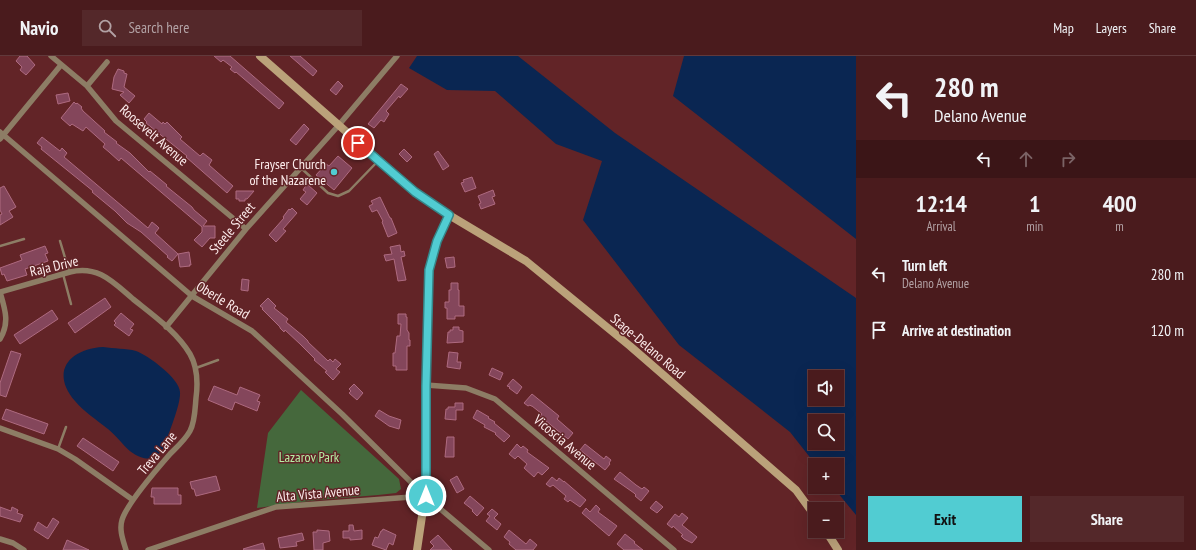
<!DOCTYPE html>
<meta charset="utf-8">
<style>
:root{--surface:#4a1b1d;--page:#54282a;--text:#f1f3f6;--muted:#b2a1a4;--line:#61393b;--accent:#51ccd2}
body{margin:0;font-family:"PT Sans Narrow",sans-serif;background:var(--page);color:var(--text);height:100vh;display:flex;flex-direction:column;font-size:15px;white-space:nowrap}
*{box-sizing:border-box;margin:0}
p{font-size:13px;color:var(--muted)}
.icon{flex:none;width:22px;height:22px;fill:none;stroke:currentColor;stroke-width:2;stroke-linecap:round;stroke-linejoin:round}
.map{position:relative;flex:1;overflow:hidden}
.panel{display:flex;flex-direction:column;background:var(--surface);width:340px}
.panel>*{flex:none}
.top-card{background:#4a1b1d;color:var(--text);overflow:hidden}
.controls{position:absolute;left:808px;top:314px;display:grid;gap:8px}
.controls a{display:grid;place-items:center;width:36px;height:36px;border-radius:0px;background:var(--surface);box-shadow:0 4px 16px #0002,0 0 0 1px var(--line);font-size:20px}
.pin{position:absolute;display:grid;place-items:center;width:34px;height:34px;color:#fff;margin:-17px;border:2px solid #fff;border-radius:50%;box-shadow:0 1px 4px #0007}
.me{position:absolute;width:44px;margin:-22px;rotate:0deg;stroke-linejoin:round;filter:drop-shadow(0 0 3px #0008)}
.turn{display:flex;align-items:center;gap:14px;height:84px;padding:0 12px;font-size:18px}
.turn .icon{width:52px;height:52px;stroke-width:2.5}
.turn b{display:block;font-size:28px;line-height:34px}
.lanes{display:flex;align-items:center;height:38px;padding:0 12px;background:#0003;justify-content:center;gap:20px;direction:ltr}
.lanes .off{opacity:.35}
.eta{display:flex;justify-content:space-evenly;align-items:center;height:68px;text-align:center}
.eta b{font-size:24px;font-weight:600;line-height:28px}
.cta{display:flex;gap:8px;margin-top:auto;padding:8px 12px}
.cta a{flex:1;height:46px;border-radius:0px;background:var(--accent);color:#111;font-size:16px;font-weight:600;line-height:46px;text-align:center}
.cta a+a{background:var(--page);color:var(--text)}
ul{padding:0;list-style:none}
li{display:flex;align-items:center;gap:12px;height:56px;padding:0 12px}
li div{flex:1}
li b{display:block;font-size:15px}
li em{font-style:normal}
header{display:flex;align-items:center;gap:24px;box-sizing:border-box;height:56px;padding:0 20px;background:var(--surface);border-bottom:1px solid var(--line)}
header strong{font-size:19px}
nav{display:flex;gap:22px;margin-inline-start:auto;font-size:14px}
.search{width:280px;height:36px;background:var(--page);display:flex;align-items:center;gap:10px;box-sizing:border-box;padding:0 14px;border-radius:0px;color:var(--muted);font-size:15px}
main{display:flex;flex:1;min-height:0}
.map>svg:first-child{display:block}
</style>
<header>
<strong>Navio</strong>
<div class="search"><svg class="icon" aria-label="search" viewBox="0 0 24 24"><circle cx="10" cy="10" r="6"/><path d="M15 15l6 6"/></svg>Search here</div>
<nav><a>Map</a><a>Layers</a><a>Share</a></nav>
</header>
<main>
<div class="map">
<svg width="856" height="494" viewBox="0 0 856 494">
<rect width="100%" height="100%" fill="#622427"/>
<!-- green -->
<path fill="#45683c" d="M301,334l98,89 2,10 -5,4 -18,2 -61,5 -60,8 11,-75z"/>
<!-- water -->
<path fill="#0a2652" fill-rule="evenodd" d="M417,0h101l97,77 241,165v217l-23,-28h4v-22h-21l-26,-33 -111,-87 -96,-125 19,-59 -46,-17 -61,-53 -48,-1 -38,-22zM815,321h22v22h-22zM815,365h22v22h-22z
M684,0h172v183l-183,-143z
M103,291c11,2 23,1 33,4 12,4 44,28 44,41 1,12 -11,40 -15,53l-2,4 -9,10c-24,1 -30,-17 -46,-30 -11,-9 -24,-17 -33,-28 -25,-29 -6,-52 28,-54z"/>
<!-- building -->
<path fill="#84465b" stroke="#ae6a80" d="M20,0h7l8,9 -9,10 -6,-5 2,-3 -6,-6z
M214,0h16l54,47 -5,6 -43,-37 -1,1 -5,-4 2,-2 -9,-7 -2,2z
M290,0h10l17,15 -4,5z
M118,13l6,2v2l3,1 -3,13 11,9 -6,7 -9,-8 4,-3 -12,-3 2,-12z
M338,25l5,5 -7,9 -6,-5z
M401,28l7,5 -8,9 -1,-2 -13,15 3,3 -5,8 -3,-2 -7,8 -6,-4z
M68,37l2,8 -12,3 -2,-9z
M74,46l2,2 1,-1 5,4 -1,1 2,3 22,20 -1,1 13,10 -1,1 14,10 19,19 1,-1 11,9 6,5 -1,1 26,21 2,3 13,11 -4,5h12v12h-5l-8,9 -8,-7 8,-8v-5l-81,-69 -2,3 -10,-9 -6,-5 2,-3 -19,-17 -3,4 -11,-7 -2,2 -9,-8z
M149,57l13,11 1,-2 2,2 2,-2 15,15 -2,2 20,17 3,-3 9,7 -3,5 24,21 -6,7 -41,-36 1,-1 -41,-33 1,-1 -3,-3z
M304,68l5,5 -13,16 -6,-5z
M42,81l18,14 2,-3 5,5 -3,4 84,71 4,-6 5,4 2,2 -4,5 23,21 11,-2 2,13h-2l1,1 -10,1 -2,-13 -6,7 -5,-4 1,-1 -27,-24 -14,-9 -12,-12 -23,-19 1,-1 -52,-42 1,-2 -5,-4z
M404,93l8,8 -5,5 -8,-8z
M438,95l11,15 -6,4 -9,-16z
M338,100l14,12 -18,22 -18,-15 10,-11 3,2z
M472,121l4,11 -11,4 -4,-9 3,-1 -1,-2z
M307,128l10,9 -10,12 -7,-6 6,-7 -3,-2z
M4,130l12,21 -7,4 4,6 -13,8v-10l2,-1 -2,-4v-22z
M493,134l2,6 -3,1 3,7 -14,5 -2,-5 2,-1 -3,-7z
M236,135h18l-7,8h-2v2h-6v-2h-3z
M380,141l10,21h1l6,15 -9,4 -6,-15 1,-1 -6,-11 -5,2 -3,-6 4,-2 -2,-3z
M292,152l5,5 -14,16 3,2 -10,11 -7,-7 15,-17 -1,-1 6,-8 1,1z
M400,189l1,7 3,-1 1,5 -4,1 5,23 -8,1 -4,-22 -8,2 -2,-6 8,-1 -2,-7z
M45,190l3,7 -3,1 3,7 -23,8 2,6 -20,6 -3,-7 -2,1 -2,-7 22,-8 -2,-5z
M454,201l1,10 -8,1 -2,-10z
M242,223l7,1 -1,11 -7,-1z
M451,227h7v7h1v16h5v10h-9v3h-8v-11h-2v-6h4v-12h2z
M105,242l6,9 -36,26 -7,-10z
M268,242l8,8 -2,2 14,11 -2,3 17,14 5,5v1l20,19 2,-2 3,3 2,-3 6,5 -5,5 4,3 -7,8 -8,-8 2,-1 -13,-11 1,-1 -15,-15 -15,-14 -1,2 -4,-4v-1l-18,-18 1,-1 -3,-2z
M52,254l6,9 -38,25 -6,-9z
M121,257l13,11 -4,5 3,1 -4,6 -15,-11 2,-2 -2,-2z
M398,258h8v3h1v13l2,3v7h1v6h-3v24h-11v-4h-3v-13h2l2,-17h3l1,-12h-3z
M453,271h6v3l4,1v11l-16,1 1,-11h2v-2h3z
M11,295l10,3 -15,43 -6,-2v-12z
M449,296l9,1 -1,9h4l-1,7 -13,-2z
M492,312l11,5 -3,7 -11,-5z
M513,323l9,8 -5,7 -8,-6 1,-1 -3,-1z
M354,328l9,9 -6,7 -8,-7 2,-2 -2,-2z
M214,330l23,9 3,-8 20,8 -3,6 3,1 -3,9 -22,-9 -3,8 -24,-10z
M532,338l27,22 -2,3 16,14 -5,6 -28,-23 2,-2 -10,-8h-1l-1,-1 -2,1 -4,-3z
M455,347h8v7h-7v10l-11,-1 1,-10h2v-2h7z
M6,353l42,15 -4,10 -42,-15z
M379,354l10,6 12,4 -2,9 -10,-3 -14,-10z
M477,354l12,7 -1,1 7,4 -1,1 16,13 -6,6 -9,-8 1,-1 -12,-6 1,-2 -12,-7z
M447,381h7v20h-9z
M83,382l36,24 -6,9 -36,-25z
M517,388l4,4 2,-2 5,4 -1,2 22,16 -7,7 -4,-3 -4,5 -10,-9 3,-4 -9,-8 -3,3 -6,-5z
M585,388l19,15 2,-3 5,4 -2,3 1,1 -5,6 -25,-20z
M620,416l16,13 6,4 2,-2 5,4 -8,10 -6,-5 1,-1 -2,-2 -20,-14z
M216,420l4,14 -24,6 -2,-7h-2l-2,-7z
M457,420l7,13 -7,4 -7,-13z
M552,421l5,4 2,-3 5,4v-1l22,19 -6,7 -10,-7 -2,2 -4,-3 2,-3 -13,-11 -3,2 -4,-3z
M152,432h26v7h3v9h-27v-7h-3z
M470,440l14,12 -7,8 -5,-5 1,-1 -9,-7z
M656,445l7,6 -6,6 -7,-5z
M596,449l4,4 -2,3 19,14 -8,10 -27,-23 4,-5 4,4z
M0,451l11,4 1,-4 6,3 -1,3 6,2 -3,7 -20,-6z
M492,453l6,5 -4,4 7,6 -4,6 -11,-9 4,-5 -3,-2z
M682,457l6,5 -6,7 15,12 -5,6 -8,-4 -3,-3 2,-1 -10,-9 -1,2 -5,-4 8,-10 4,3z
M53,462l6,4 -11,17 -14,-9 4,-8 9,6z
M349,469h4l1,6 8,-1v9l-12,1v-2h-7v-7h6z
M383,473l13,6 -3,10 -4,-2 -3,7 -14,-5 3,-8 3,1 3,-7h1z
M317,474l12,1 1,10 -7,2v7h-9l-1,-18h4z
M509,474l17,14 4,-5 7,6 -4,5h-17l-7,-6 1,-2 -6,-5z
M302,477l2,7 -8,2 1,4 -17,2 -2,-10z
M625,478l10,8 -1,1 9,7h-19l-7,-6z
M438,479l14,15h-22l4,-4 -4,-4z
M67,484l22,10h-26z
M263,487l2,7h-21l-1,-1z"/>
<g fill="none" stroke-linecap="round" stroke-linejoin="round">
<!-- lane -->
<path stroke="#8d7d65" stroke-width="2.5" d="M301,112l27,25 10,3 11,-5 29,-30
M60,185l9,30
M0,190l24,-7
M63,218l8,30
M196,312l22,-8
M58,393l8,-22"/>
<!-- street -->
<path stroke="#8d7d65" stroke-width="5.5" d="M51,0l36,30 29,35 130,108
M87,30l20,-24
M0,76l192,164 60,35 90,83 83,82 64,54
M0,83l61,-74
M0,236l70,-20c28,-7 43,10 63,27 20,16 44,33 57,55 8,14 8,29 6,44 -1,11 -1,24 -6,33 -5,9 -13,16 -20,23 -13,15 -43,49 -48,66 -3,10 1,20 4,30
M0,236c5,17 10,31 0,47
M166,271l80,-98 92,-103 59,-70
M426,329l40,3 29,11 179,151
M0,372l58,21 17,10 58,41
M0,483l13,4 11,7
M148,494l128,-43 149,-11"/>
<!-- secondary -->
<path stroke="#bba27a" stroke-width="8" d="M260,0l155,136 34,23 77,46 104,85 166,144 19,26
M826,475l12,19
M417,494l8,-54 1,-111 3,-115 8,-29 12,-26"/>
</g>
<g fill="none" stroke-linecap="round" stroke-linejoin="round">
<!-- route casing -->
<g stroke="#358588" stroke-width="10">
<path id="route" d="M358,87l57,49 34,23 -12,26 -8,29 -3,116v110"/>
</g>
<!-- route -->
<use href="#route" stroke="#51ccd2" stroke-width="7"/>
</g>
<!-- markers -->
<circle fill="#51ccd2" stroke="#622427" stroke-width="1.5" cx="334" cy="116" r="4"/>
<g text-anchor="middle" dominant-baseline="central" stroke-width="3" stroke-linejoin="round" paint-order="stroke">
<!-- street labels -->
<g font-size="14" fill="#fdecec" stroke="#622427">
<text transform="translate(154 79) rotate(41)">Roosevelt Avenue</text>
<text transform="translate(232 172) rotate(-50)">Steele Street</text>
<text transform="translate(54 210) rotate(-13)">Raja Drive</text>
<text transform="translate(223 244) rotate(31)">Oberle Road</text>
<text transform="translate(648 290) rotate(40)">Stage-Delano Road</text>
<text transform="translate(565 386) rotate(40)">Vicoscia Avenue</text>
<text transform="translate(157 397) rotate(-50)">Treva Lane</text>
<text transform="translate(318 437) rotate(-5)">Alta Vista Avenue</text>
</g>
<!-- poi labels -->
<g font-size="14" fill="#fdecec" stroke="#622427" text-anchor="end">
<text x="326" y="108">Frayser Church<tspan x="326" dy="16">of the Nazarene</tspan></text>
</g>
<!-- park labels -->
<g font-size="14" fill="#b5f1a5" stroke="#622427">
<text x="309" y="401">Lazarov Park</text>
</g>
</g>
</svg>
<div class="controls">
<a><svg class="icon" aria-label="sound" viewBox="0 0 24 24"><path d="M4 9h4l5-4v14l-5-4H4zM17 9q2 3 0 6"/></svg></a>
<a><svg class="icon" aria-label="search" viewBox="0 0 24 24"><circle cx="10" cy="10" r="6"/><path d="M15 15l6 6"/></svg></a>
<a>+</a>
<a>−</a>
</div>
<div class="pin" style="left:358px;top:87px;background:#d93025"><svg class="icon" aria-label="arrive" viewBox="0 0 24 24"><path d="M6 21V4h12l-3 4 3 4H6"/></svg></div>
<svg class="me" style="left:426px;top:440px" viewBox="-20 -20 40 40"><circle r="17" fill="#51ccd2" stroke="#fff" stroke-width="3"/><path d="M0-11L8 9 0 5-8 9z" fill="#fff"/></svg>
</div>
<section class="panel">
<div class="top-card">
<div class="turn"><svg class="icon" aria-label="left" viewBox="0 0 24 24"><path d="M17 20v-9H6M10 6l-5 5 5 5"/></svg><div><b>280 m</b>Delano Avenue</div></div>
<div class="lanes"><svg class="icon" aria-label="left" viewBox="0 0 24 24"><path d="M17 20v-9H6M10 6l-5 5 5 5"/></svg><svg class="icon off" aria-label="ahead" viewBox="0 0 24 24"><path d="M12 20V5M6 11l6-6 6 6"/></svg><svg class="icon off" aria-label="right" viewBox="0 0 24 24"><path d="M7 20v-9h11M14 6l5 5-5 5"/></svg></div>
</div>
<div class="eta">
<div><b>12:14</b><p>Arrival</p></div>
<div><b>1</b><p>min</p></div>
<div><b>400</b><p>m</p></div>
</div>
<ul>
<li><svg class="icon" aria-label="left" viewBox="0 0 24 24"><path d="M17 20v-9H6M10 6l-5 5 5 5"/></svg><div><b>Turn left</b><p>Delano Avenue</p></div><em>280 m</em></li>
<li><svg class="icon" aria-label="arrive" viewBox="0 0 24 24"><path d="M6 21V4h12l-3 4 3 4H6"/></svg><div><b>Arrive at destination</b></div><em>120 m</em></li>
</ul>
<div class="cta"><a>Exit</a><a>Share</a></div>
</section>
</main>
